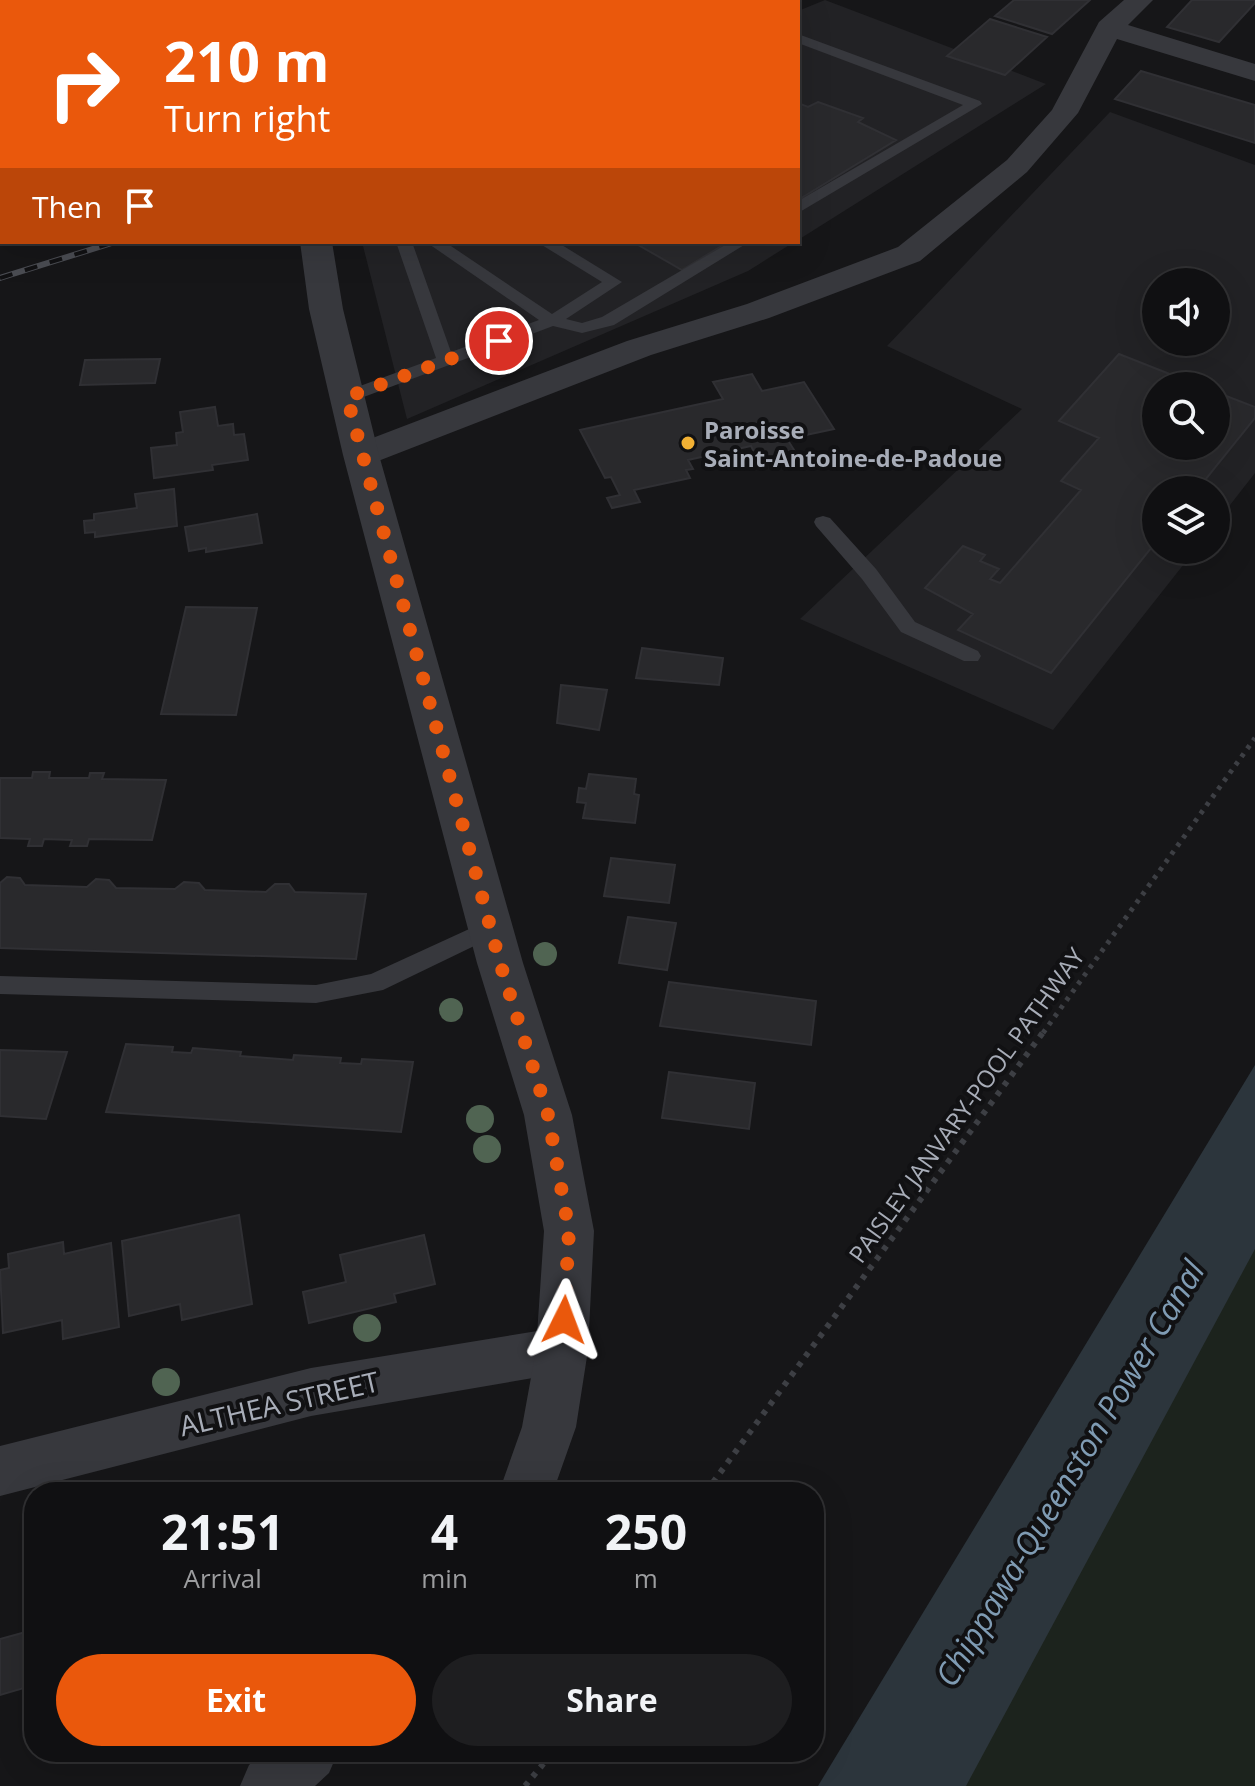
<!DOCTYPE html>
<style>
:root{--surface:#101012;--page:#1e1e20;--text:#f1f3f6;--muted:#9c9d9f;--line:#303032;--accent:#ea580c}
body{margin:0;font-family:"Open Sans",sans-serif;background:var(--page);color:var(--text);height:100vh;display:flex;flex-direction:column;font-size:30px;white-space:nowrap}
*{box-sizing:border-box;margin:0}
p{font-size:26px;color:var(--muted)}
.icon{flex:none;width:44px;height:44px;fill:none;stroke:currentColor;stroke-width:2;stroke-linecap:round;stroke-linejoin:round}
.map{position:relative;flex:1;overflow:hidden}
.drawer{position:absolute;left:24px;top:1482px;width:800px;height:280px;display:flex;flex-direction:column;background:var(--surface);border-radius:32px;box-shadow:0 8px 32px #0002,0 0 0 2px var(--line)}
.drawer>*{flex:none}
.hud{position:absolute;left:0px;top:0px;width:800px;height:244px;box-shadow:0 8px 32px #0002,0 0 0 2px var(--line);background:#ea580c;color:#fff;overflow:hidden}
.controls{position:absolute;left:1142px;top:268px;display:grid;gap:16px}
.controls a{display:grid;place-items:center;width:88px;height:88px;border-radius:50%;background:var(--surface);box-shadow:0 8px 32px #0002,0 0 0 2px var(--line);font-size:40px}
.pin{position:absolute;display:grid;place-items:center;width:68px;height:68px;color:#fff;margin:-34px;border:4px solid #fff;border-radius:50%;box-shadow:0 2px 8px #0007}
.me{position:absolute;width:88px;margin:-44px;rotate:3deg;stroke-linejoin:round;filter:drop-shadow(0 0 6px #0008)}
.turn{display:flex;align-items:center;gap:28px;height:168px;padding:0 32px;font-size:36px}
.turn .icon{width:104px;height:104px;stroke-width:2.5}
.turn b{display:block;font-size:56px;line-height:68px}
.then{display:flex;align-items:center;height:76px;padding:0 32px;background:#0003;gap:16px;font-size:30px}
.eta{display:flex;justify-content:space-evenly;align-items:center;height:136px;text-align:center}
.eta b{font-size:48px;font-weight:700;line-height:56px}
.action{display:flex;gap:16px;margin-top:auto;padding:16px 32px}
.action a{flex:1;height:92px;border-radius:48px;background:var(--accent);color:#fff;font-size:32px;font-weight:700;line-height:92px;text-align:center}
.action a+a{background:var(--page);color:var(--text)}
.map>svg:first-child{display:block}
</style>
<div class="map">
<svg width="1255" height="1786" viewBox="0 0 1255 1786">
<rect width="100%" height="100%" fill="#161618"/>
<!-- built -->
<path fill="#222225" fill-rule="evenodd" d="M0,0h656l-654,2v240h3l-5,2z
M825,0l221,84 -248,156v-229z
M1110,112l145,53v308l-39,50v-33h-60v60h39l-142,180 -253,-111 222,-210 -135,-63zM1156,282h60v60h-60zM1156,386h60v60h-60z
M362,242h432l-46,29 -341,148z"/>
<!-- green -->
<path fill="#1c231d" d="M1255,1203v583h-338z"/>
<!-- water -->
<path fill="#2c353c" d="M1255,1065v184l-289,537h-148z"/>
<!-- building -->
<path fill="#29292c" stroke="#303034" stroke-width="2" d="M1014,0h76l-38,34 -57,-18z
M1192,0h63v3l-36,39 -52,-15z
M990,19l57,18 -42,38 -58,-19z
M1141,71l114,34v38l-140,-44z
M818,102l45,16 -5,4 38,18 -98,60v-97l10,4z
M633,242h95l-46,28z
M1119,354l81,32h-44v60h60v-54l39,15v11l-58,72h-41v52l-105,131 -93,-43 15,-16 -48,-26 38,-42 22,9 -5,6 19,8 -9,10 10,4 81,-93 -20,-9 38,-43 -40,-17z
M160,359l-5,24 -75,2 5,-25z
M752,374l10,17 42,-9 30,47 -47,10 11,17 -37,9 -10,-19 -63,14 5,9 -7,1 4,8 -56,12 6,12 -28,6 -5,-10 13,-3 -9,-18 -6,1 -25,-48 143,-31 -10,-17z
M215,407l3,19 15,-2 1,11 10,-1 4,26 -36,5 1,5 -59,8 -3,-30 26,-3 -1,-12 7,-1 -3,-20z
M174,489l3,37 -82,11v-5l-10,1 -1,-12 10,-1v-6l43,-6 -2,-14z
M257,514l5,29 -56,9v-4l-17,3 -4,-24z
M186,607l71,1 -21,107 -75,-1z
M642,648l81,10 -4,27 -83,-7z
M561,685l46,5 -8,40 -42,-7z
M33,772h17l-1,6h40l1,-5h14l-2,6 64,1 -14,60 -63,-1 -2,7h-17l2,-6 -28,-1 -2,7h-14l2,-7 -30,-1v-60h32z
M589,774l47,5 -2,15 5,1 -4,28 -52,-5 3,-15 -9,-1 2,-14 7,1z
M611,858l64,7 -6,38 -65,-7z
M7,877l13,1 5,7 62,2 9,-8 13,1 7,8 59,1 9,-7 15,1 6,7 61,2 9,-8h14l6,8 71,2 -10,65 -356,-11v-65z
M628,917l48,6 -9,47 -48,-7z
M669,982l147,19 -5,44 -151,-19z
M126,1044l47,3 -1,5 19,1 2,-5 48,4 -1,4 53,4 1,-5 47,3 -1,5 21,1 1,-5 51,3 -12,70 -295,-20z
M0,1050l67,2 -21,67 -46,-3z
M669,1072l86,11 -6,46 -87,-11z
M239,1215l13,89 -70,16 -2,-16 -51,12 -7,-75z
M424,1235l11,49 -41,10 2,8 -87,21 -6,-31 43,-10 -6,-27z
M63,1242l1,12 47,-11 8,84 -56,12 -1,-19 -59,13 -3,-63 9,-2 -1,-14z
M34,1616v69l-34,10v-56l33,-9 -2,-13z"/>
<g fill="none" stroke-linecap="round" stroke-linejoin="round">
<!-- path-far1 -->
<path stroke="#3d3f44" stroke-width="5" stroke-dasharray="4 6" stroke-linecap="butt" d="M1043,1033l212,-295"/>
<!-- path -->
<path stroke="#3d3f44" stroke-width="6" stroke-dasharray="5 7" stroke-linecap="butt" d="M706,1492l338,-461
M525,1786l28,-34"/>
<!-- service -->
<path fill="#37383d" fill-rule="evenodd" d="M798,34l182,67 2,3 -184,109v-12l165,-96 -165,-62z
M396,242h16l39,110 88,-32 -113,-78h19l107,72 50,-32 -65,-40h20l65,40 -56,37 16,4 20,-6 128,-75h19l-135,83 -32,8 -29,-7 -200,75h-12l-3,-4 3,-4 95,-35z
M823,516l7,2 46,51 39,53 63,29 3,5 -3,5h-14l-63,-29 -39,-53 -46,-53 -2,-4 2,-4z
M491,919l8,3 3,6 -3,6 -116,56 -67,13 -316,-9v-18l316,9 55,-11z"/>
<!-- minor -->
<path fill="#37383d" fill-rule="evenodd" d="M1124,0h29l-25,25 127,39v17l-138,-42 -39,74 -51,59 -107,89 -151,57 -118,37 -278,108 -12,3 -12,-3 -5,-8 5,-8 278,-106 120,-37 151,-57 109,-87 45,-50 47,-88z
M0,7h2v16h-2z
M562,1327l18,6 7,17 -7,17 -18,6 -251,43 -311,80v-50l311,-78z"/>
<!-- tertiary -->
<path fill="#37383d" fill-rule="evenodd" d="M263,0h28v2h-28z
M300,242h32l11,67 36,146 144,508 49,152 22,116 -6,119 -12,77 -23,65h-54l23,-65 14,-77 8,-119 -20,-116 -47,-152 -134,-508 -34,-146z
M263,1752h75l-9,21 -14,13h-75l9,-21z"/>
<!-- rail casing -->
<g stroke="#4a4c52" stroke-width="6">
<path id="rail" d="M733,2l5,-2
M0,278l115,-36"/>
</g>
<!-- rail -->
<use href="#rail" stroke="#111113" stroke-width="4" stroke-dasharray="13" stroke-linecap="butt"/>
</g>
<!-- trees -->
<g fill="#506452">
<circle cx="545" cy="954" r="12"/>
<circle cx="451" cy="1010" r="12"/>
<circle cx="480" cy="1119" r="14"/>
<circle cx="487" cy="1149" r="14"/>
<circle cx="367" cy="1328" r="14"/>
<circle cx="166" cy="1382" r="14"/>
</g>
<g fill="none" stroke-linecap="round" stroke-linejoin="round">
<!-- route -->
<path stroke="#ea580c" stroke-width="14" stroke-dasharray="0 25.2" d="M499,341l-152,56 153,566 48,152 21,116 -5,89"/>
</g>
<!-- markers -->
<circle fill="#f2b134" stroke="#111113" stroke-width="3" cx="688" cy="443" r="8"/>
<g text-anchor="middle" dominant-baseline="central" stroke-width="8" stroke-linejoin="round" paint-order="stroke">
<!-- poi labels -->
<g font-size="24" font-weight="bold" fill="#a8adb8" stroke="#111113" text-anchor="start">
<text x="704" y="429">Paroisse<tspan x="704" dy="28">Saint-Antoine-de-Padoue</tspan></text>
</g>
<!-- street labels -->
<g font-size="24" fill="#a8adb8" stroke="#111113">
<text transform="translate(966 1105) rotate(-54)">PAISLEY JANVARY-POOL PATHWAY</text>
</g>
<!-- near-street labels -->
<g font-size="28" fill="#a8adb8" stroke="#111113">
<text transform="translate(279 1403) rotate(-13)">ALTHEA STREET</text>
</g>
<!-- near-water labels -->
<g font-size="32" font-style="italic" fill="#7f9bb3" stroke="#111113">
<text transform="translate(1069 1473) rotate(-59)">Chippawa-Queenston Power Canal</text>
</g>
</g>
</svg>
<div class="controls">
<a><svg class="icon" aria-label="sound" viewBox="0 0 24 24"><path d="M4 9h4l5-4v14l-5-4H4zM17 9q2 3 0 6"/></svg></a>
<a><svg class="icon" aria-label="search" viewBox="0 0 24 24"><circle cx="10" cy="10" r="6"/><path d="M15 15l6 6"/></svg></a>
<a><svg class="icon" aria-label="layers" viewBox="0 0 24 24"><path d="M12 4l9 5-9 5-9-5zM3 14l9 5 9-5"/></svg></a>
</div>
<div class="pin" style="left:499px;top:341px;background:#d93025"><svg class="icon" aria-label="arrive" viewBox="0 0 24 24"><path d="M6 21V4h12l-3 4 3 4H6"/></svg></div>
<svg class="me" style="left:564px;top:1320px" viewBox="-20 -20 40 40"><path d="M0-17L14 15 0 8-14 15z" fill="#ea580c" stroke="#fff" stroke-width="4"/></svg>
<div class="hud">
<div class="turn"><svg class="icon" aria-label="right" viewBox="0 0 24 24"><path d="M7 20v-9h11M14 6l5 5-5 5"/></svg><div><b>210 m</b>Turn right</div></div>
<div class="then">Then<svg class="icon" aria-label="arrive" viewBox="0 0 24 24"><path d="M6 21V4h12l-3 4 3 4H6"/></svg></div>
</div>
<section class="drawer">
<div class="eta">
<div><b>21:51</b><p>Arrival</p></div>
<div><b>4</b><p>min</p></div>
<div><b>250</b><p>m</p></div>
</div>
<div class="action"><a>Exit</a><a>Share</a></div>
</section>
</div>
